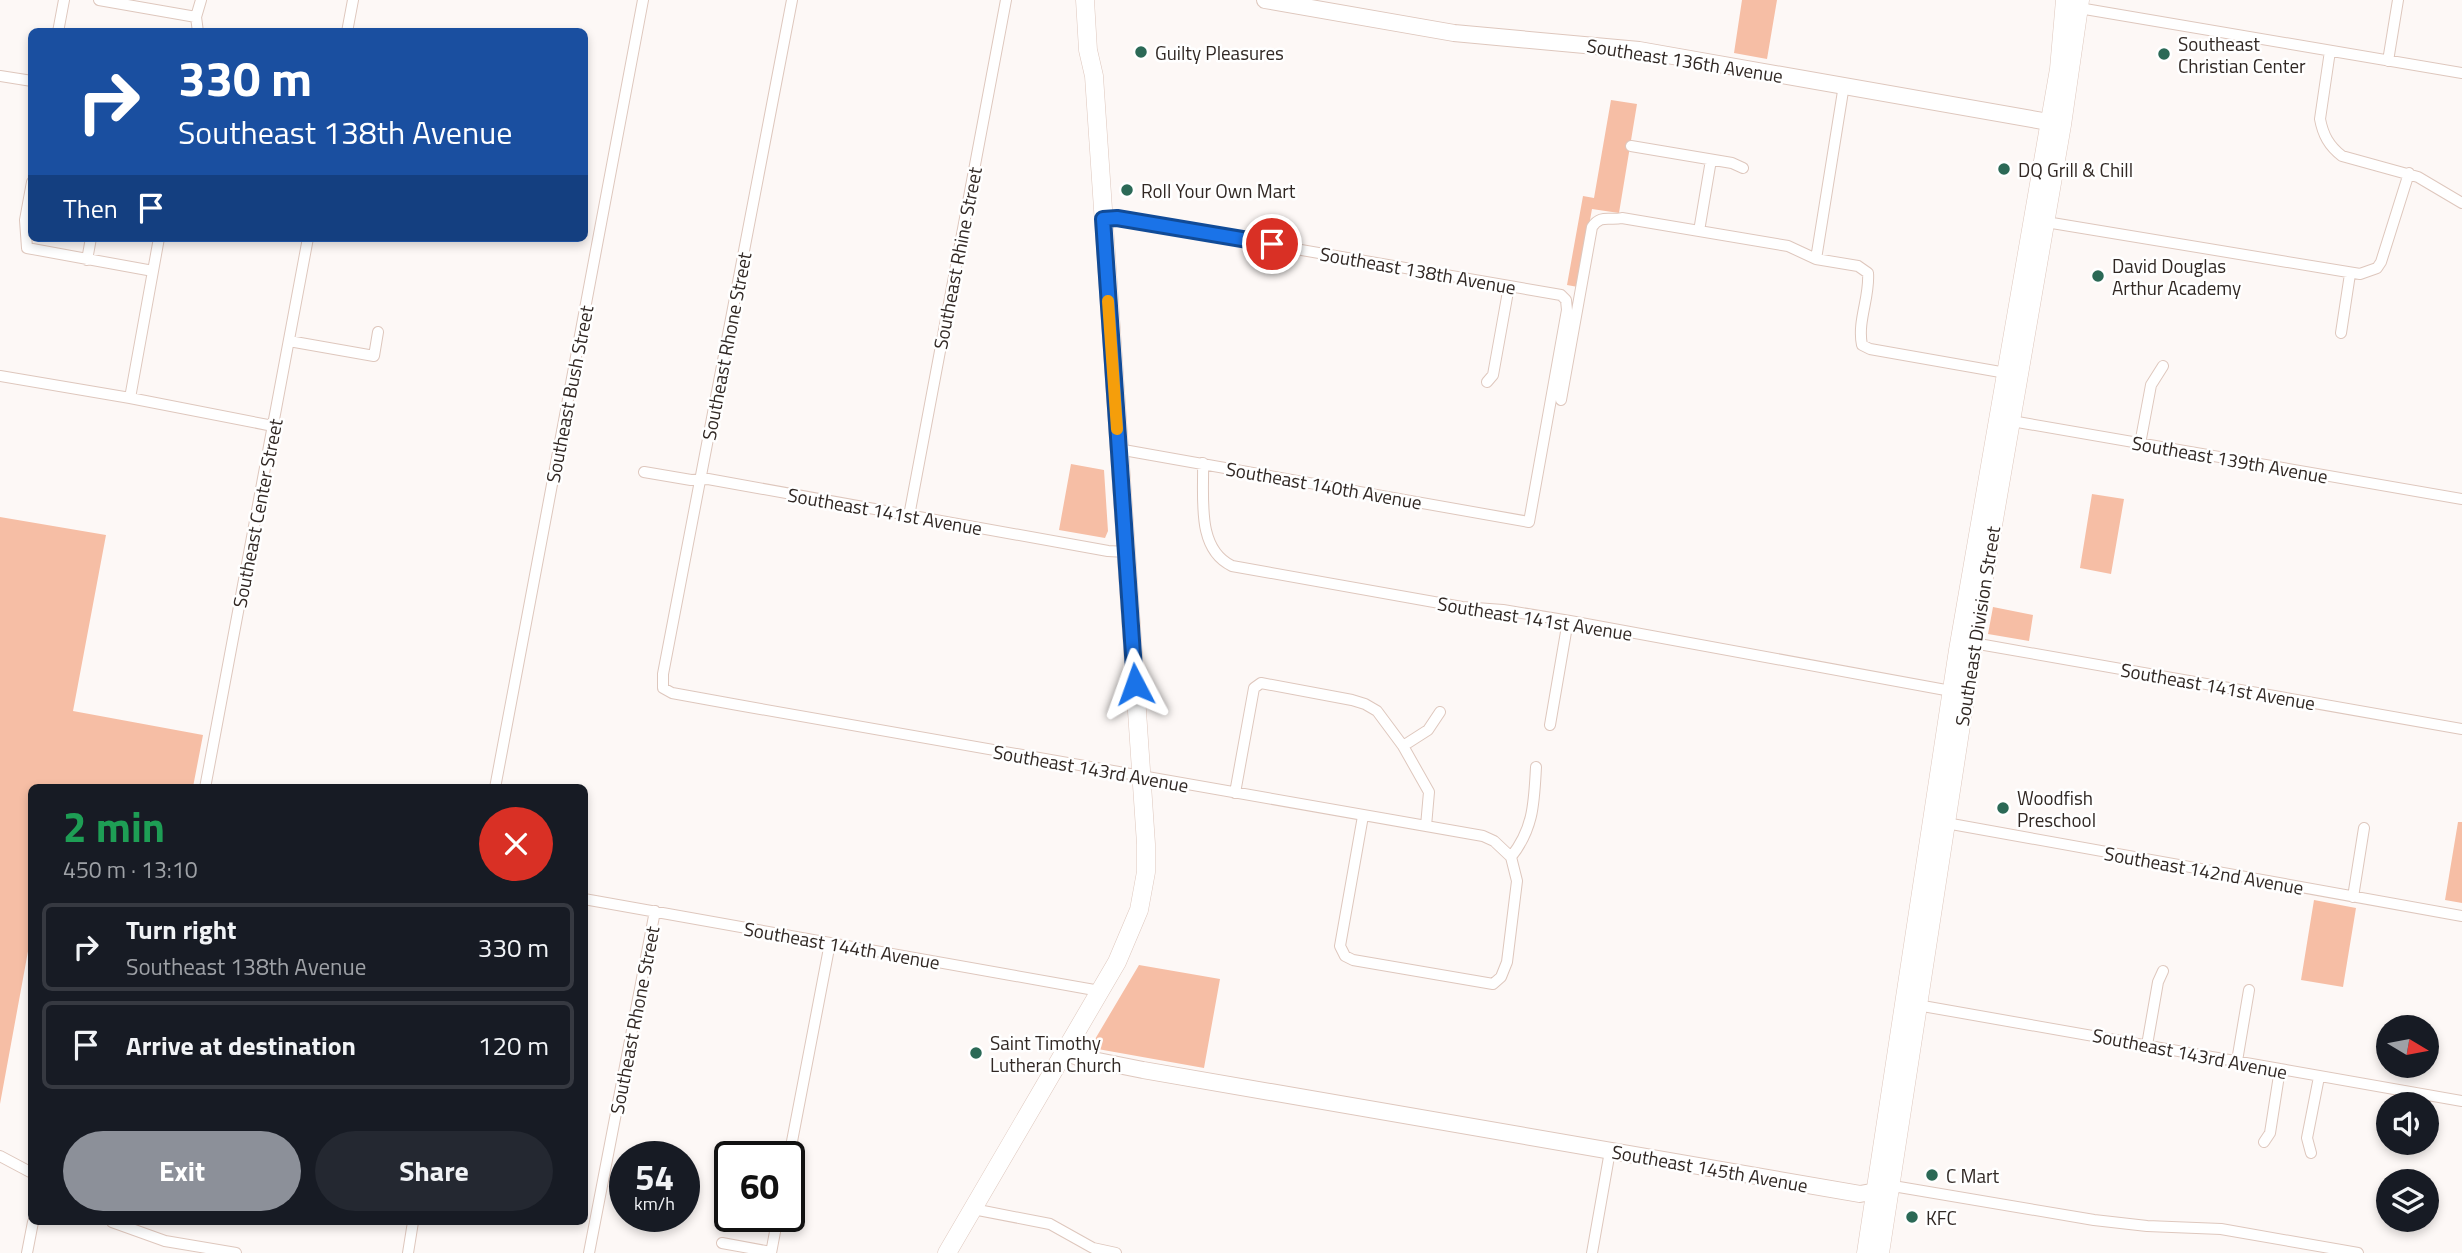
<!DOCTYPE html>
<meta charset="utf-8">
<style>
:root{--surface:#171b24;--page:#242831;--text:#f1f3f6;--muted:#9ea1a6;--line:#363941;--accent:#8c9099}
body{margin:0;font-family:"Titillium Web",sans-serif;background:var(--page);color:var(--text);height:100vh;display:flex;flex-direction:column;font-size:26px;white-space:nowrap}
*{box-sizing:border-box;margin:0}
p{font-size:23px;color:var(--muted)}
.icon{flex:none;width:38px;height:38px;fill:none;stroke:currentColor;stroke-width:2;stroke-linecap:round;stroke-linejoin:round}
.map{position:relative;flex:1;overflow:hidden}
.details{position:absolute;left:28px;top:784px;width:560px;height:441px;display:flex;flex-direction:column;background:var(--surface);border-radius:10px;box-shadow:0 4px 10px #0003}
.details>*{flex:none}
.guide{position:absolute;left:28px;top:28px;width:560px;height:214px;border-radius:10px;box-shadow:0 4px 10px #0003;background:#1a4fa0;color:#fff;overflow:hidden}
.needle{width:46px;rotate:100deg}
.tools{position:absolute;left:2376px;top:1015px;display:grid;gap:14px}
.tools a{display:grid;place-items:center;width:63px;height:63px;border-radius:50%;background:var(--surface);box-shadow:0 4px 10px #0003;font-size:35px}
.speed{position:absolute;left:609px;top:1141px;display:flex;gap:14px;font-size:35px;font-weight:700;text-align:center}
.speed>*{display:grid;place-content:center;width:91px;height:91px;border-radius:50%;background:var(--surface);box-shadow:0 4px 10px #0003;line-height:1}
.speed small{font-size:18px;font-weight:400}
.speed .limit{border:4px solid #111;border-radius:10px;background:#fff;color:#111}
.pin{position:absolute;display:grid;place-items:center;width:60px;height:60px;color:#fff;margin:-30px;border:4px solid #fff;border-radius:50%;box-shadow:0 2px 7px #0007}
.me{position:absolute;width:77px;margin:-38px;rotate:356deg;stroke-linejoin:round;filter:drop-shadow(0 0 5px #0008)}
.turn{display:flex;align-items:center;gap:24px;height:147px;padding:0 35px;font-size:32px}
.turn .icon{width:91px;height:91px;stroke-width:2.5}
.turn b{display:block;font-size:49px;line-height:60px}
.then{display:flex;align-items:center;height:66px;padding:0 35px;background:#0003;gap:14px;font-size:26px}
.round{display:grid;place-items:center;flex:none;width:74px;height:74px;border-radius:37px;background:var(--page)}
.overview{display:flex;align-items:center;justify-content:space-between;height:119px;padding:0 35px}
h1{font-size:42px;font-weight:700;line-height:52px;color:#1e9e55}
.primary-button{display:flex;gap:14px;margin-top:auto;padding:14px 35px}
.primary-button a{flex:1;height:80px;border-radius:42px;background:var(--accent);color:#fff;font-size:28px;font-weight:700;line-height:80px;text-align:center}
.primary-button a+a{background:var(--page);color:var(--text)}
ul{padding:0;list-style:none}
li{display:flex;align-items:center;gap:21px;height:88px;margin:0 14px 10px;padding:0 21px;border:4px solid var(--line);border-radius:10px}
li div{flex:1}
li b{display:block;font-size:26px}
li em{font-style:normal}
.map>svg:first-child{display:block}
</style>
<div class="map">
<svg width="2462" height="1253" viewBox="0 0 2462 1253">
<rect width="100%" height="100%" fill="#fdf8f6"/>
<!-- green -->
<path fill="#f6bea5" d="M1742,0h35l-10,59 -33,-6z
M1611,100l26,4 -18,109 -27,-4 -14,78 -11,-2 16,-89 11,2z
M1071,464l33,6 4,61 -3,7 -46,-8z
M2092,494l32,5 -13,75 -31,-6z
M0,517l106,18 -33,176 130,24 -10,52 -161,1 -1,147 -31,169z
M1993,607l40,8 -4,26 -41,-7z
M2458,822h4v81l-17,-3z
M2314,900l42,8 -13,79 -42,-7z
M1139,965l81,14 -16,89 -112,-20 -1,-2z"/>
<g fill="none" stroke-linecap="round" stroke-linejoin="round">
<!-- street casing -->
<g stroke="#dec7bd" stroke-width="12">
<path id="street" d="M99,0l97,17
M792,0l-129,674v14l9,5 66,12 745,131 11,5 17,16
M2079,8l383,65
M58,32l6,-32
M198,32l-2,-15 5,-17
M347,32l6,-32
M2330,51l-10,68c3,16 9,27 22,37l76,21 44,26
M2388,61l10,-61
M0,76l32,5
M1631,146l101,17 11,5
M32,182l-7,38 2,28 126,23
M1103,219l14,-1 444,77 5,5 1,10 -38,212 -411,-73
M2046,222l314,52 17,-6 4,-6 28,-89
M1699,231l12,-71
M1816,259l28,-174
M87,260l4,-22
M2341,333l9,-59
M289,341l85,15 4,-24
M0,376l130,22 143,28
M1487,382l6,-7 16,-89
M130,398l29,-160
M1561,400l31,-173c9,-13 17,-6 30,-9l166,28 28,13 42,7 10,7c2,24 -11,48 -6,72l8,4 136,24
M2006,420l456,79
M2140,444l11,-59 12,-19
M1203,463c1,35 -7,86 29,103l230,41 41,3 67,11 381,70
M644,472l47,8 17,-1 400,72 18,1
M909,516l97,-516
M1973,643l489,86
M1550,725l16,-93 4,-11
M1403,746l25,-16 12,-18
M205,788l103,-550
M495,788l148,-788
M1235,793l19,-105 7,-5 91,17 13,4 12,7 26,35 26,46 -3,34
M1363,816l-23,130 5,10 8,4 140,24 8,-7 6,-15 10,-81 -6,-24c23,-29 23,-55 25,-90
M1946,823l516,93
M2353,897l11,-69
M584,899l516,92
M1917,1005l545,96
M2147,1045l11,-63 5,-11
M2237,1061l12,-71
M2264,1142l6,-9 10,-64
M2311,1153l-4,-15 12,-61
M0,1156l32,17
M789,1157l41,-214
M1890,1189l9,-2 195,33 53,6 74,3 137,24
M973,1209l77,15 43,24 23,5
M112,1222l53,19 71,12
M722,1243l49,9
M27,1253l6,-31
M408,1253l5,-31
M589,1253l66,-342
M771,1253l7,-37
M1592,1253l18,-102"/>
</g>
<!-- secondary casing -->
<g stroke="#dec7bd" stroke-width="18">
<path id="secondary" d="M1265,0l189,33 185,17 421,74
M1064,1052l14,5 65,13 717,124 27,-5"/>
</g>
<!-- primary casing -->
<g stroke="#dec7bd" stroke-width="19">
<path id="primary" d="M947,1253l170,-291 22,-52 7,-38v-28l-52,-768 -6,-26 -3,-50
M1866,1253l92,-603 101,-581 6,-69
M1880,1253l101,-658 81,-470 18,-125"/>
</g>
<!-- street -->
<use href="#street" stroke="#fff" stroke-width="10"/>
<!-- secondary -->
<use href="#secondary" stroke="#fff" stroke-width="16"/>
<!-- primary -->
<use href="#primary" stroke="#fff" stroke-width="18"/>
</g>
<g fill="none" stroke-linecap="round" stroke-linejoin="round">
<!-- route casing -->
<g stroke="#114b97" stroke-width="18">
<path id="route" d="M1135,684l-32,-465 14,-1 155,26"/>
</g>
<!-- route -->
<use href="#route" stroke="#1a73e8" stroke-width="12"/>
<!-- slow -->
<path stroke="#f59e0b" stroke-width="12" d="M1108,301l9,128"/>
</g>
<!-- markers -->
<g fill="#2b6956" stroke="#fff" stroke-width="2.5">
<circle cx="1141" cy="52" r="7"/>
<circle cx="2164" cy="54" r="7"/>
<circle cx="2004" cy="169" r="7"/>
<circle cx="1127" cy="190" r="7"/>
<circle cx="2098" cy="276" r="7"/>
<circle cx="2003" cy="808" r="7"/>
<circle cx="976" cy="1053" r="7"/>
<circle cx="1932" cy="1175" r="7"/>
<circle cx="1912" cy="1217" r="7"/>
</g>
<g text-anchor="middle" dominant-baseline="central" stroke-width="5" stroke-linejoin="round" paint-order="stroke">
<!-- poi labels -->
<g font-size="19" fill="#312824" stroke="#fff" text-anchor="start">
<text x="2178" y="43">Southeast<tspan x="2178" dy="22">Christian Center</tspan></text>
<text x="1155" y="52">Guilty Pleasures</text>
<text x="2018" y="169">DQ Grill &amp; Chill</text>
<text x="1141" y="190">Roll Your Own Mart</text>
<text x="2112" y="265">David Douglas<tspan x="2112" dy="22">Arthur Academy</tspan></text>
<text x="2017" y="797">Woodfish<tspan x="2017" dy="22">Preschool</tspan></text>
<text x="990" y="1042">Saint Timothy<tspan x="990" dy="22">Lutheran Church</tspan></text>
<text x="1946" y="1175">C Mart</text>
<text x="1926" y="1217">KFC</text>
</g>
<!-- street labels -->
<g font-size="19" fill="#312824" stroke="#fff">
<text transform="translate(1685 60) rotate(9)">Southeast 136th Avenue</text>
<text transform="translate(957 258) rotate(-79)">Southeast Rhine Street</text>
<text transform="translate(1418 270) rotate(10)">Southeast 138th Avenue</text>
<text transform="translate(726 346) rotate(-79)">Southeast Rhone Street</text>
<text transform="translate(569 394) rotate(-79)">Southeast Bush Street</text>
<text transform="translate(2230 459) rotate(10)">Southeast 139th Avenue</text>
<text transform="translate(1324 485) rotate(10)">Southeast 140th Avenue</text>
<text transform="translate(885 511) rotate(10)">Southeast 141st Avenue</text>
<text transform="translate(257 513) rotate(-79)">Southeast Center Street</text>
<text transform="translate(1535 618) rotate(9)">Southeast 141st Avenue</text>
<text transform="translate(1977 626) rotate(-81)">Southeast Division Street</text>
<text transform="translate(2218 686) rotate(10)">Southeast 141st Avenue</text>
<text transform="translate(1091 768) rotate(10)">Southeast 143rd Avenue</text>
<text transform="translate(2204 870) rotate(10)">Southeast 142nd Avenue</text>
<text transform="translate(842 945) rotate(10)">Southeast 144th Avenue</text>
<text transform="translate(634 1020) rotate(-79)">Southeast Rhone Street</text>
<text transform="translate(2190 1053) rotate(11)">Southeast 143rd Avenue</text>
<text transform="translate(1710 1168) rotate(10)">Southeast 145th Avenue</text>
</g>
</g>
</svg>
<div class="tools">
<a><svg class="needle" viewBox="-14 -14 28 28"><path d="M0-13l5 13h-10z" fill="#e53935"/><path d="M0 13l5-13h-10z" fill="#9ea1a6"/></svg></a>
<a><svg class="icon" aria-label="sound" viewBox="0 0 24 24"><path d="M4 9h4l5-4v14l-5-4H4zM17 9q2 3 0 6"/></svg></a>
<a><svg class="icon" aria-label="layers" viewBox="0 0 24 24"><path d="M12 4l9 5-9 5-9-5zM3 14l9 5 9-5"/></svg></a>
</div>
<div class="speed"><div>54<small>km/h</small></div><div class="limit">60</div></div>
<div class="pin" style="left:1272px;top:244px;background:#d93025"><svg class="icon" aria-label="arrive" viewBox="0 0 24 24"><path d="M6 21V4h12l-3 4 3 4H6"/></svg></div>
<svg class="me" style="left:1135px;top:684px" viewBox="-20 -20 40 40"><path d="M0-17L14 15 0 8-14 15z" fill="#1a73e8" stroke="#fff" stroke-width="4"/></svg>
<div class="guide">
<div class="turn"><svg class="icon" aria-label="right" viewBox="0 0 24 24"><path d="M7 20v-9h11M14 6l5 5-5 5"/></svg><div><b>330 m</b>Southeast 138th Avenue</div></div>
<div class="then">Then<svg class="icon" aria-label="arrive" viewBox="0 0 24 24"><path d="M6 21V4h12l-3 4 3 4H6"/></svg></div>
</div>
<section class="details">
<div class="overview"><div><h1>2 min</h1><p>450 m · 13:10</p></div><a class="round" style="background:#d93025;color:#fff"><svg class="icon" aria-label="close" viewBox="0 0 24 24"><path d="M6 6l12 12M18 6L6 18"/></svg></a></div>
<ul>
<li><svg class="icon" aria-label="right" viewBox="0 0 24 24"><path d="M7 20v-9h11M14 6l5 5-5 5"/></svg><div><b>Turn right</b><p>Southeast 138th Avenue</p></div><em>330 m</em></li>
<li><svg class="icon" aria-label="arrive" viewBox="0 0 24 24"><path d="M6 21V4h12l-3 4 3 4H6"/></svg><div><b>Arrive at destination</b></div><em>120 m</em></li>
</ul>
<div class="primary-button"><a>Exit</a><a>Share</a></div>
</section>
</div>
